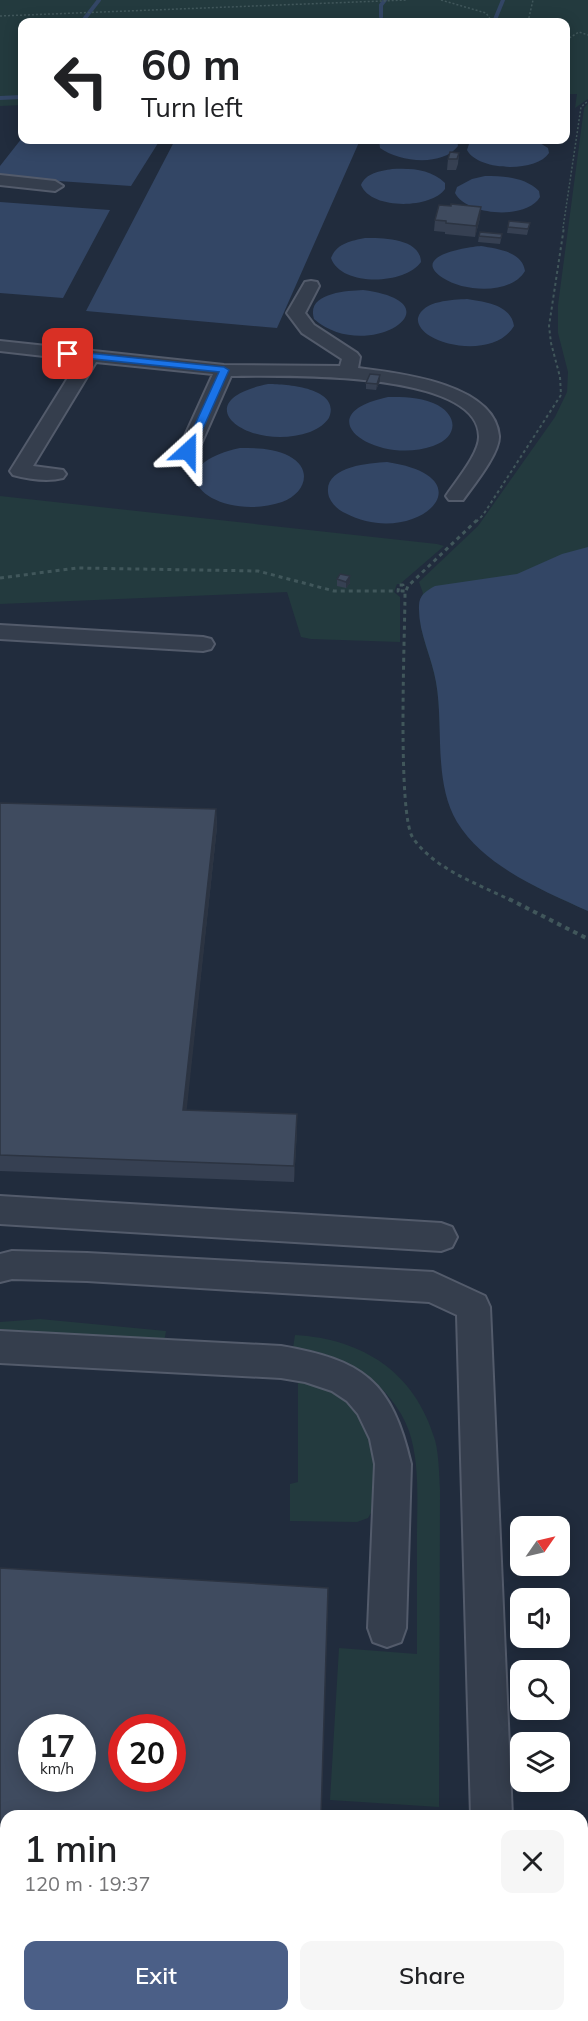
<!DOCTYPE html>
<meta charset="utf-8">
<style>
:root{--surface:#fff;--page:#f6f6f6;--text:#202124;--muted:#757577;--accent:#4b5f87}
body{margin:0;font-family:Mulish,sans-serif;background:var(--page);color:var(--text);height:100vh;display:flex;flex-direction:column;font-size:22px;white-space:nowrap}
*{box-sizing:border-box;margin:0}
p{font-size:20px;color:var(--muted)}
.icon{flex:none;width:33px;height:33px;fill:none;stroke:currentColor;stroke-width:2;stroke-linecap:round;stroke-linejoin:round}
.map{position:relative;flex:1;overflow:hidden}
.side{position:absolute;left:0px;top:1810px;width:588px;height:212px;display:flex;flex-direction:column;background:var(--surface);border-radius:18px 18px 0 0;box-shadow:0 3px 15px #0003}
.side>*{flex:none}
.top-card{position:absolute;left:18px;top:18px;width:552px;height:126px;border-radius:12px;box-shadow:0 3px 15px #0003;background:#fff;color:var(--text);overflow:hidden}
.needle{width:39px;rotate:56deg}
.controls{position:absolute;left:510px;top:1516px;display:grid;gap:12px}
.controls a{display:grid;place-items:center;width:60px;height:60px;border-radius:12px;background:var(--surface);box-shadow:0 3px 15px #0003;font-size:30px}
.speed{position:absolute;left:18px;top:1714px;display:flex;gap:12px;font-size:30px;font-weight:700;text-align:center}
.speed>*{display:grid;place-content:center;width:78px;height:78px;border-radius:50%;background:var(--surface);box-shadow:0 3px 15px #0003;line-height:1}
.speed small{font-size:15px;font-weight:400}
.speed .limit{border:9px solid #d22;background:#fff;color:#111}
.pin{position:absolute;display:grid;place-items:center;width:51px;height:51px;color:#fff;margin:-26px;border-radius:12px;box-shadow:0 3px 9px #0006}
.me{position:absolute;width:66px;margin:-33px;rotate:24deg;stroke-linejoin:round;filter:drop-shadow(0 0 4px #0008)}
.turn{display:flex;align-items:center;gap:21px;height:126px;padding:0 24px;font-size:27px}
.turn .icon{width:78px;height:78px;stroke-width:2.5}
.turn b{display:block;font-size:42px;line-height:51px}
.round{display:grid;place-items:center;flex:none;width:63px;height:63px;border-radius:12px;background:var(--page)}
.headline{display:flex;align-items:center;justify-content:space-between;height:102px;padding:0 24px}
h1{font-size:36px;font-weight:600;line-height:45px}
.primary-button{display:flex;gap:12px;margin-top:auto;padding:12px 24px}
.primary-button a{flex:1;height:69px;border-radius:12px;background:var(--accent);color:#fff;font-size:24px;font-weight:600;line-height:69px;text-align:center}
.primary-button a+a{background:var(--page);color:var(--text)}
.map>svg:first-child{display:block}
</style>
<div class="map">
<svg width="588" height="2021" viewBox="0 0 588 2021">
<rect width="100%" height="100%" fill="#212c3d"/>
<!-- green -->
<path fill="#233a3e" d="M0,0h588v99l-13,9 2,-14h-11v-72h-544v83l-22,1z
M588,103v808c-56,-25 -130,-57 -143,-124 -7,-34 -3,-71 -9,-105 -5,-29 -24,-60 -13,-89l-4,-11 59,-56 77,-109 12,-25 1,-20 -10,-39v-28l26,-197z
M0,496l437,48 7,2 -44,38h-3l-3,8 6,5v45l-89,-3 -10,-2 -14,-45 -287,12z
M40,1319l126,12 -2,11 -164,-7v-13z
M295,1335c68,4 120,37 140,105 4,15 4,34 5,50l-1,317 -109,-7 9,-152 78,6c0,-40 0,-79 0,-119 0,-34 3,-71 -8,-104 -17,-47 -67,-80 -116,-83z
M298,1377l40,14 21,21 15,31 1,63 -7,12 -11,4 -67,-1v-37l8,-2z"/>
<!-- water -->
<path fill="#334665" d="M22,138v2h138l-29,46 -131,-9v-11z
M175,140h185l-83,188 -191,-17z
M379,140h78l1,6c-16,21 -59,16 -78,2z
M475,140h60l13,8 1,5c-13,20 -71,18 -82,-3l2,-6z
M392,169c19,-1 39,0 53,14v6c-14,20 -74,21 -84,-4 5,-12 19,-14 31,-16z
M485,176c19,0 40,1 54,15l1,6c-13,23 -73,19 -85,-4l2,-6 15,-8z
M0,202l110,8 -47,88 -63,-5z
M365,238c18,0 55,0 56,24 -16,23 -80,25 -90,-4 6,-15 20,-17 34,-20z
M481,246c16,3 41,5 44,25 -14,24 -61,21 -82,7 -34,-22 24,-31 38,-32z
M363,290c100,13 3,75 -49,29 -8,-26 31,-28 49,-29z
M467,299c19,3 44,6 47,27 -15,26 -61,24 -84,10 -7,-4 -13,-11 -12,-18 5,-18 35,-18 49,-19z
M268,384c16,0 70,3 62,31 -2,8 -13,14 -20,17 -60,21 -129,-30 -42,-48z
M388,397c16,0 30,0 45,6 25,10 27,34 0,43 -57,20 -130,-31 -45,-49z
M240,448c16,0 34,0 49,8 25,13 16,38 -7,46 -66,22 -133,-34 -42,-54z
M387,462c106,16 27,88 -42,51 -7,-3 -13,-9 -16,-16 -9,-30 39,-34 58,-35z
M588,547v364c-46,-21 -103,-44 -131,-89 -24,-41 -13,-95 -21,-140 -4,-25 -18,-50 -17,-76 0,-11 7,-15 16,-20l82,-12 45,-20z"/>
<g fill="none" stroke-linecap="round" stroke-linejoin="round">
<!-- stream -->
<path stroke="#334665" stroke-width="4" d="M381,17v-12l4,-5
M82,22l17,-22
M494,22l9,-22
M0,98l22,-1"/>
<!-- minor casing -->
<g stroke="#535b6b" stroke-width="4">
<path id="minor" d="M0,175l55,6 8,5 -8,5 -55,-6z
M311,281l6,1 2,4 -14,27 9,12 43,28 3,4 -2,11c39,5 137,15 141,68 1,17 -26,50 -36,64h-14l-3,-4c9,-14 34,-43 33,-60 -1,-67 -202,-60 -248,-60l-33,75 -3,4h-14l-3,-4 35,-77 -117,-12 -63,104 30,4 3,4 -3,4c-15,4 -35,1 -50,-3l-3,-4 69,-111 -79,-9v-10l224,24 116,1 2,-7 -40,-26 -15,-20 18,-31z
M0,625l203,12 8,2 3,5 -3,5 -8,2 -203,-12z
M0,1196l441,27 11,4 5,10 -5,10 -11,4 -441,-27z
M12,1251l75,2 346,19 52,24 5,11 22,509h-41l-14,-501 -28,-13 -342,-21 -75,-2 -12,3v-28z
M0,1331l281,15c82,14 111,35 130,118l-5,164 -5,14 -14,5 -14,-5 -5,-14 7,-164 -5,-25 -12,-25 -11,-13 -15,-10 -27,-9 -24,-4 -281,-15z
M478,2016h44v5h-44z"/>
</g>
<!-- path-far3 -->
<path stroke="#41575b" stroke-width="1.5" stroke-dasharray="2 2" stroke-linecap="butt" d="M441,0l45,13 5,7 20,2
M0,16l407,-16
M528,22l5,-22
M566,40l13,-8 9,3
M563,228l18,-121 7,-6"/>
<!-- path-far2 -->
<path stroke="#41575b" stroke-width="2" stroke-dasharray="3 3" stroke-linecap="butt" d="M476,522l7,-7 78,-120 -1,-18 -9,-34 -2,-17 15,-99"/>
<!-- path-far1 -->
<path stroke="#41575b" stroke-width="3" stroke-dasharray="4 4" stroke-linecap="butt" d="M477,520l-69,66 -3,7c0,40 -8,222 8,245 22,32 66,46 99,63
M0,578l77,-10 181,3 76,20h64l1,-6h4l-1,6h4"/>
<!-- path -->
<path stroke="#41575b" stroke-width="4" stroke-dasharray="4.5 4.5" stroke-linecap="butt" d="M509,899l79,40"/>
<!-- minor -->
<use href="#minor" fill="#353e4d" fill-rule="evenodd"/>
</g>
<!-- wall -->
<path fill="#364052" d="M459,153l-1,11 -2,6h-9l1,-11z
M480,218l-5,19 -30,-3v-2l-11,-1 1,-11z
M530,223l-3,12 -20,-2 1,-6z
M502,234l-2,10 -22,-2 1,-6z
M380,381l-4,9 -10,-1v-6z
M350,576v7l-4,5 -9,-2v-7z
M0,803l216,6 1,18 -31,283 111,20 -3,52 -294,-11z"/>
<!-- shaded-wall -->
<path fill="#2c3442" d="M481,207l-1,11 -5,19 1,-11z
M380,375v6l-4,9 1,-6z
M350,576v7l-4,5v-6z
M216,809l1,18 -32,299 -2,-16z
M297,1114v16l-3,52v-16z"/>
<!-- building -->
<path fill="#3f4b5f" stroke="#2c3442" stroke-width="1.5" fill-rule="evenodd" d="M450,152l9,1 -2,6h-9z
M451,204l30,3 -5,19 -30,-3v-2l-11,-1 4,-15 12,1z
M509,221l21,2 -2,6 -20,-2z
M480,232l22,2 -1,4 -22,-2z
M370,374l10,1 -3,9 -11,-1z
M340,574l10,2 -4,6 -9,-3z
M0,803l216,6 -33,301 114,4 -3,52 -294,-11z
M0,1568l328,20 -7,228h-315v200h307v5h-313zM32,1728h50v51h-50zM122,1728h50v51h-50z"/>
<!-- route -->
<path fill="#1a73e8" stroke="#114b97" stroke-width="1.5" d="M68,351l156,16 5,3 -36,81 -5,3 -5,-3 36,-79 -154,-16v-4z"/>
</svg>
<div class="controls">
<a><svg class="needle" viewBox="-14 -14 28 28"><path d="M0-13l5 13h-10z" fill="#e53935"/><path d="M0 13l5-13h-10z" fill="#757577"/></svg></a>
<a><svg class="icon" aria-label="sound" viewBox="0 0 24 24"><path d="M4 9h4l5-4v14l-5-4H4zM17 9q2 3 0 6"/></svg></a>
<a><svg class="icon" aria-label="search" viewBox="0 0 24 24"><circle cx="10" cy="10" r="6"/><path d="M15 15l6 6"/></svg></a>
<a><svg class="icon" aria-label="layers" viewBox="0 0 24 24"><path d="M12 4l9 5-9 5-9-5zM3 14l9 5 9-5"/></svg></a>
</div>
<div class="speed"><div>17<small>km/h</small></div><div class="limit">20</div></div>
<div class="pin" style="left:68px;top:354px;background:#d93025"><svg class="icon" aria-label="arrive" viewBox="0 0 24 24"><path d="M6 21V4h12l-3 4 3 4H6"/></svg></div>
<svg class="me" style="left:188px;top:451px" viewBox="-20 -20 40 40"><path d="M0-17L14 15 0 8-14 15z" fill="#1a73e8" stroke="#fff" stroke-width="4"/></svg>
<div class="top-card">
<div class="turn"><svg class="icon" aria-label="left" viewBox="0 0 24 24"><path d="M17 20v-9H6M10 6l-5 5 5 5"/></svg><div><b>60 m</b>Turn left</div></div>
</div>
<section class="side">
<div class="headline"><div><h1>1 min</h1><p>120 m · 19:37</p></div><a class="round"><svg class="icon" aria-label="close" viewBox="0 0 24 24"><path d="M6 6l12 12M18 6L6 18"/></svg></a></div>
<div class="primary-button"><a>Exit</a><a>Share</a></div>
</section>
</div>
